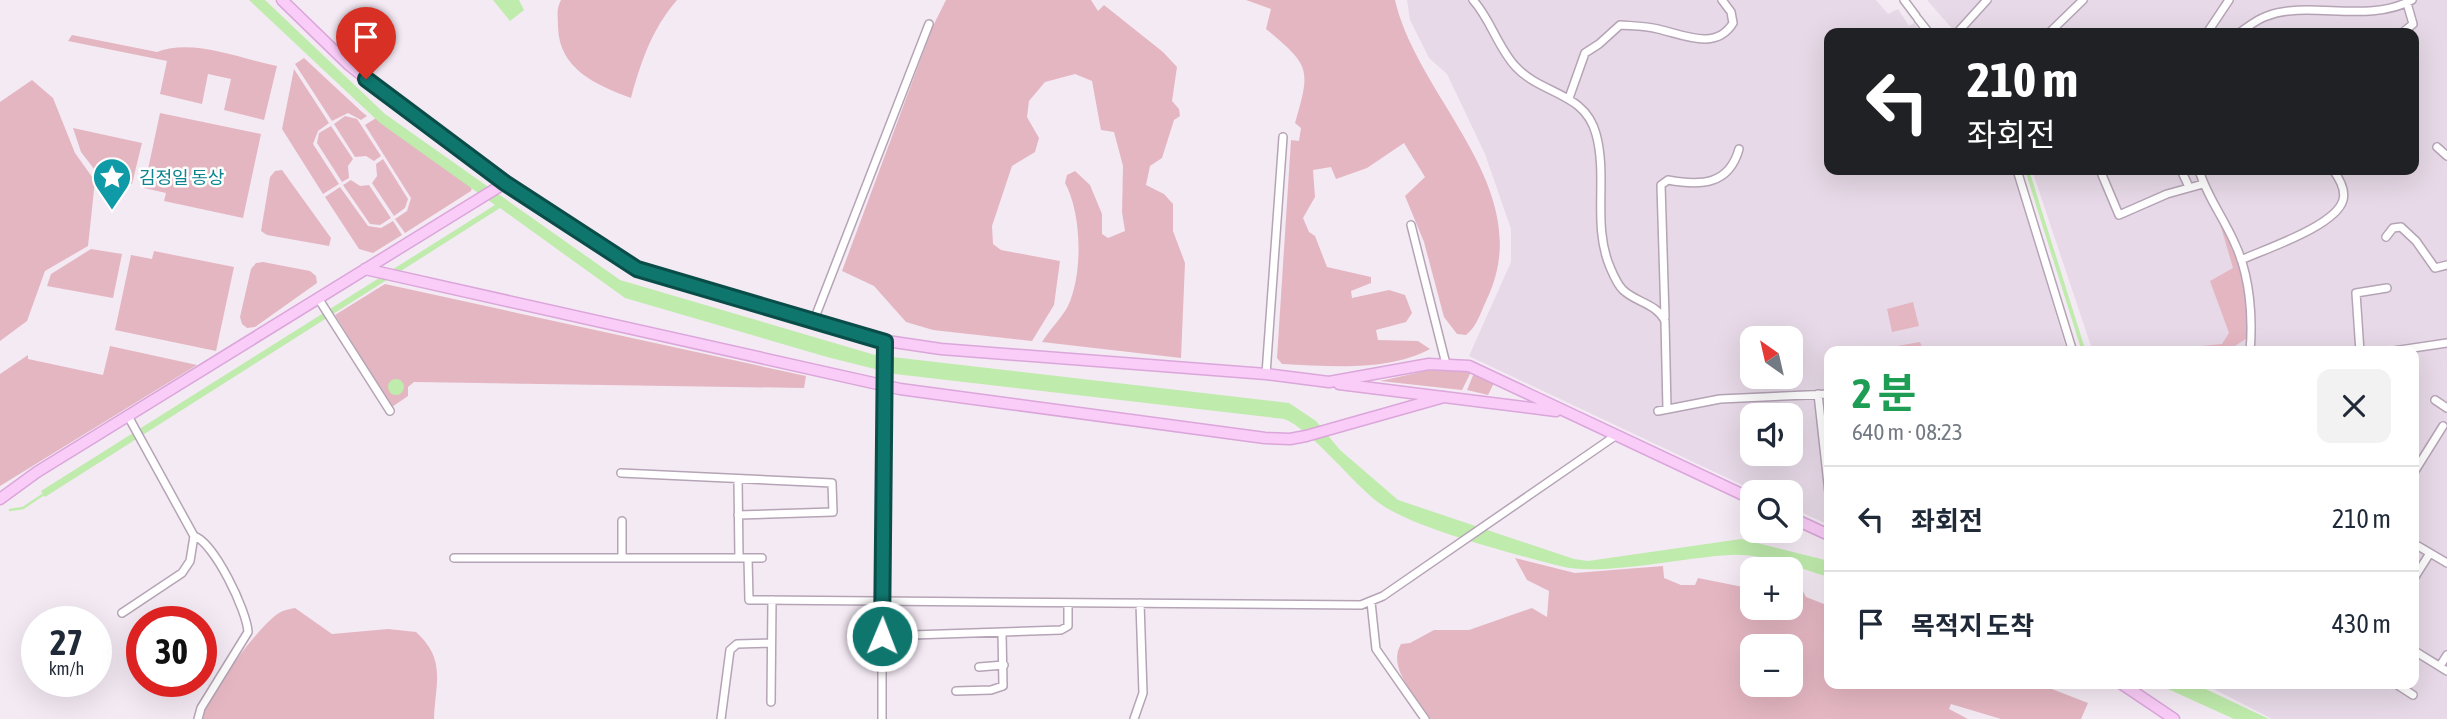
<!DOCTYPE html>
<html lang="ko">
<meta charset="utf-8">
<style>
:root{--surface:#fff;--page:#f2f2f3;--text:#1f2937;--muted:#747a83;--line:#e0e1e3}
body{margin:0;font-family:"Asap Condensed","Noto Sans KR",sans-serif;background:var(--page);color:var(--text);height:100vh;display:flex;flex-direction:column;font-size:26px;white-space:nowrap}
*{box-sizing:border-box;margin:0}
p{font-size:23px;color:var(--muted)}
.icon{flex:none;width:38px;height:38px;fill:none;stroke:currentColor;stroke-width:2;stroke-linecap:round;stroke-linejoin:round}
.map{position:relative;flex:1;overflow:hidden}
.drawer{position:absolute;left:1824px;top:346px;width:595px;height:343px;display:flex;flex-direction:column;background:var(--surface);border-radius:14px;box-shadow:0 7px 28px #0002}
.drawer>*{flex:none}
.hud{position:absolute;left:1824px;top:28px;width:595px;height:147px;border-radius:14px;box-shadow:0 7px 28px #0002;background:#202124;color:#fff;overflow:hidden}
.needle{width:46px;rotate:326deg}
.fabs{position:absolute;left:1740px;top:326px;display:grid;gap:14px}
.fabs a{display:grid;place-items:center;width:63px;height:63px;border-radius:14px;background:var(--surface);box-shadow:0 7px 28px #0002;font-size:35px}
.speed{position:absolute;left:21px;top:606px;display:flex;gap:14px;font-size:35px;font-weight:700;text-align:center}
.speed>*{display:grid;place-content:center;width:91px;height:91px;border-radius:50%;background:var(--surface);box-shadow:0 7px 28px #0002;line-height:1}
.speed small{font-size:18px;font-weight:400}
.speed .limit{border:10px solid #d22;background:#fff;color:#111}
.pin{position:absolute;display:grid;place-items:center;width:60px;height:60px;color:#fff;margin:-72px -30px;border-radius:50% 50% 50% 0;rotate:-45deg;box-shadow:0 0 7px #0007}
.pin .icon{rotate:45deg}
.me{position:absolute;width:77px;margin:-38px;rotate:1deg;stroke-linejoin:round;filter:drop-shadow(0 0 5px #0008)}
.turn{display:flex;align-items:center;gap:24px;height:147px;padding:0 28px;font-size:32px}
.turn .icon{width:91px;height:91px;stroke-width:2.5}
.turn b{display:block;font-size:49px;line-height:60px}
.round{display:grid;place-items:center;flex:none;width:74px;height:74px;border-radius:14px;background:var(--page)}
.summary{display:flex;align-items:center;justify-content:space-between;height:119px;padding:0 28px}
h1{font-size:42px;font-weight:700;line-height:52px;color:#1e9e55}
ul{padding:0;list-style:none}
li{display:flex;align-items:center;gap:21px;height:105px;padding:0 28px;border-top:2px solid var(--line)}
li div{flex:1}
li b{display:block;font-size:26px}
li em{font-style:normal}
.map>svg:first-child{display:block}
</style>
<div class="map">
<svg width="2447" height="719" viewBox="0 0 2447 719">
<rect width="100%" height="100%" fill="#f4eaf4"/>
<!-- residential -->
<path fill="#e7d9e7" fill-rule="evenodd" d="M1407,0h469l12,14 10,-5 11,17 5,-3 7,10h-92v137h184l54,182h-238v173l-39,-18v-15h-33l-282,-133 -6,-3 42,-94v-33l-26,-75 -38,-80 -18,-16 -19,-38zM1752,338h38v38h-38zM1752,415h38v38h-38z
M1927,0h520v338l-101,14h-253l-61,-182h381v-137h-457z
M2447,346v373h-175l-68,-35h209v-331z"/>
<!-- green -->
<path fill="#e4b6c2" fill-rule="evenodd" d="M561,0h116c-25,29 -36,61 -46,98 -35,-13 -72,-29 -73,-71 0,-10 -2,-18 3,-27z
M946,0h145l7,11 6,-6 59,47 14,15 -5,34 7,8 1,7 -6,4 -12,38 -12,8 -4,19 18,9 9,10v27l12,32 -4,95 -139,-16c8,-13 19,-23 26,-36 15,-32 14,-92 -3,-123l2,-8 8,-4 15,14 12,29v20l6,4 17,-7 -3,-19 1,-46 -9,-34 -13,-2 -9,-49 -17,-7 -30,8 -16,19 -2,16 12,21 -4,14 -23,14 -20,60 1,18 8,6 59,11 -6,44 -22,36 -99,-11 -27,-8 -32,-36 -32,-15 91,-245z
M1246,0h149c23,100 144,189 92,299 -7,14 -9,26 -21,36l-9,-1 -13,-17 -20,-75 -19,-46 20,-19 -21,-34 -37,25 -31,11 -5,-12 -18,3 2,27 -12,21 6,14 6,4 12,31 44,10v6l-20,8 1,7 37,-8 16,5 7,18 -6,9 -30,8 2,10 40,1 12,8c-43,23 -100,17 -148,15l-5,-6 14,-218 8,1 2,-13 -6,-5c16,-55 15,-57 -29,-94l5,-20z
M72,35l85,17c37,-14 83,7 120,14l-13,54 -40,-10 7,-31 -23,-5 -6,30 -42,-10 7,-33 -99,-20z
M304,58l58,54 5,4 -6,4 -13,-7 -16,8 -37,-57z
M294,69l35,54 -11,8 -5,13 26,40 -16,10 -41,-65z
M32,80l21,18 22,55 20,28 -7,65 -43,25 -18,50 -27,20v-239z
M160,113l101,21 -18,84 -79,-17 2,-8 -22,-5z
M345,116l12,3 24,37 -7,5 -8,-5 -11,1 -21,-33z
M376,118l96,69 -1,4 -66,42 -10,-14 12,-8 4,-13 -46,-73z
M331,126l22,33 -5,7 1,12 -7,4 -25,-39 2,-10z
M73,128l69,15 -10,41 -31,-6 -20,-26z
M383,159l25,40 -3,9 -11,8 -22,-33 5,-7 -1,-12z
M282,170l49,68 -2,8 -62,-11 -6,-4 9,-54 5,-6z
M351,180l9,6 9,-1 22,33 -11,7 -10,-1 -27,-39z
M340,187l28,39 13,2 12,-7 9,14 -29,18 -14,-4 -34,-52z
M2218,217c17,33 35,83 29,121l-15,10 -40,3 -1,-4 31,-3 7,-11 -19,-52 23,-13z
M91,249l31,5 -9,44 -66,-12 4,-12z
M154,251l80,16 -18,84 -101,-21 16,-75 21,4z
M263,262l47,9 6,5 1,7 -62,44 -8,1 -5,-4 -2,-7 11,-48 5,-6z
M385,284l421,92 -2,12 -390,-6 -6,5v9l-16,11 -57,-92z
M1913,302l6,24 -27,6 -5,-23z
M1920,342l4,10h-28l1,-6z
M110,346l87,19 -197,121v-112l28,-19v4l75,16z
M1460,369l11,3 -9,18 -82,-9 50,-11z
M1474,373l20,10 -6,12 -21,-5z
M1515,558l60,15 88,-7 1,12 17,7h14l3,-7 50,10 4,-8v27h38v-32l6,3 10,19 23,9v78h210l49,19 -7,16h-80l-50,-15 -2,5 19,10h-538c-12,-22 -44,-50 -29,-75l9,-1 24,-13h35l63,-22 15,9 2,-26 -22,-11zM1752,646h38v38h-38z
M295,608l37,26 56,-5 28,3c31,28 19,52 18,87h-232c4,-22 57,-94 77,-106 5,-3 11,-4 16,-5z"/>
<!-- water -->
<path fill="#bfebac" d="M249,0h16l120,114 235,166 255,75 414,48 27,18 24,29 58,50 176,59 14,2 153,-22 88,22v16c-32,-9 -65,-24 -99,-22 -46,2 -129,22 -170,11 -46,-12 -145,-37 -181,-63 -28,-21 -68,-74 -95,-84l-389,-45 -68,-17 -202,-59 -125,-90 -455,289 -4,-6 454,-286 -115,-82z
M493,0h26l5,10 -14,11z
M2025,170h4l57,182h-4z
M388 387a8 8 0 1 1 16 0a8 8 0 1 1-16 0Z
M2157,684h38l74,35h-35z"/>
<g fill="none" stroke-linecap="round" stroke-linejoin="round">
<!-- stream -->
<path stroke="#bfebac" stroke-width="2.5" d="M10,510l13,-2 21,-14"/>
<!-- street casing -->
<g stroke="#b5a4b5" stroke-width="10">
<path id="street" d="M1473,0c18,20 25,48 43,67 26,28 69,25 80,67 12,43 -4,91 14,133 3,7 7,17 13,23 14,13 33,13 42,31l2,88
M1904,0l12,16
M1918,19l11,14
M1957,33l30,-33
M2049,33l34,-33
M2207,33l22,-33
M2239,33c9,-6 18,-14 28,-17 41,-16 101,8 145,-16
M2402,33l11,-9 -6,-21
M1569,98l16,-45 14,-9 21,-19c13,1 26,1 38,4 26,6 58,22 75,-6l-2,-11 -9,-12
M2437,147l10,9
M2017,170l56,182
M2100,170l19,45 48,-21 36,-10
M2181,170l8,17
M2199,170c8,27 25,48 36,74 15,32 18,73 15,108
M1411,225l35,139
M2386,237l7,-9 8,-1 15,14 19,27 12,-3
M2241,260c24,-11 95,-34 102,-60 3,-11 -4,-22 -10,-30
M318,298l72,113
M1665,317l-4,-132 7,-5c33,6 61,5 71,-31
M814,320l115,-296
M2360,352l-4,-59 31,-5
M2386,352l61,-9
M1266,374l17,-237
M1818,394l11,99
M2435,400l12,8
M1658,411l62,-12 109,-5
M621,473l211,10 1,29 -95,3
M2413,474l30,-48
M738,479l1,79
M622,521v37
M194,536c20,6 53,75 54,96l-47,76 -3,11
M2413,543l34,20
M454,558h308
M748,558l1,42 612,5 22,-9 232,-160
M2413,580l17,-27
M1371,602l5,47 49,70
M122,613l60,-40 8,-12 4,-25 -66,-120
M882,636l179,-6 7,-4v-23
M2413,650l34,21
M2440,666l7,-11
M979,667l25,-2
M2396,684l17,11
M956,691l35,-1 12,-4 -1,-53
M771,702l1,-102
M721,719l9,-69 7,-6 34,-1
M882,719v-344l3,-33
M1134,719l9,-26 -3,-90"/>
</g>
<!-- secondary casing -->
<g stroke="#dba6da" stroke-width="13">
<path id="secondary" d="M282,0l67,65 35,28 121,90 132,86 32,11 145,40 46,17 81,12 325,25 63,8 100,-18 40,2 283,133
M365,269l535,120 365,49 25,1 16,-3 138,-39
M1339,384l217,27
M0,499l37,-27 468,-289
M1790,517l39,18
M2122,684l52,35"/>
</g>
<!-- street -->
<use href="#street" stroke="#fff" stroke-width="7"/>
<!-- secondary -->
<use href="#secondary" stroke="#facdf8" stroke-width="10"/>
</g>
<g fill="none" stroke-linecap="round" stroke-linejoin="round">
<!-- route casing -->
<g stroke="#0a4d48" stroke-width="18">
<path id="route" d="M366,79l139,104 132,86 248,73 -3,294"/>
</g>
<!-- route -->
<use href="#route" stroke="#0f766e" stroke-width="12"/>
</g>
<!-- icons -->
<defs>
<g id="sight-pin" transform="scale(2.0125)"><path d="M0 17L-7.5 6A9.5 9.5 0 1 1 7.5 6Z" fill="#0f9aa8" stroke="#fff"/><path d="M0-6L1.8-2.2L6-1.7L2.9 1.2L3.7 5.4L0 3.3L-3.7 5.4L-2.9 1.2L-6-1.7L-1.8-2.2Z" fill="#fff"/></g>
</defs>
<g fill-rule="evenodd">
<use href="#sight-pin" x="112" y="177"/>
</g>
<g text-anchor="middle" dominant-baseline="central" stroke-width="5" stroke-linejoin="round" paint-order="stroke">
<!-- culture labels -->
<g font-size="18" fill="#0d838f" stroke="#fff" text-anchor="start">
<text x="139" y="177">김정일 동상</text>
</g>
</g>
</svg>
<div class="fabs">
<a><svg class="needle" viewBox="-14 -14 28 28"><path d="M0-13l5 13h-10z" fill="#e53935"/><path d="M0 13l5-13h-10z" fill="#747a83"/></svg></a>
<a><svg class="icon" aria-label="sound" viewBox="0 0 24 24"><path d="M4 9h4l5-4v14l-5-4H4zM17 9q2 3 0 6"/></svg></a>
<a><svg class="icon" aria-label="search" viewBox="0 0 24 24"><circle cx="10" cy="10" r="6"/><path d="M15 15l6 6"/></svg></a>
<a>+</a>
<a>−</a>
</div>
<div class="speed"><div>27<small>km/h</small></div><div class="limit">30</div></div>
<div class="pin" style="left:366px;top:79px;background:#d93025"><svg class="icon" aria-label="arrive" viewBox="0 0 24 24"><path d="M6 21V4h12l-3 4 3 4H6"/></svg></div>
<svg class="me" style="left:882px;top:636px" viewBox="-20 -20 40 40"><circle r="17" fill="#0f766e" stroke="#fff" stroke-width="3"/><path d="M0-11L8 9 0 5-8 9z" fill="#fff"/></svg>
<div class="hud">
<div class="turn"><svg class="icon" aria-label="left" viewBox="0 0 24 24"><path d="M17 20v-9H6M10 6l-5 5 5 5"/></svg><div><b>210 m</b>좌회전</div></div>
</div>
<section class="drawer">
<div class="summary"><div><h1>2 분</h1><p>640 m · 08:23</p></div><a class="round"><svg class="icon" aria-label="close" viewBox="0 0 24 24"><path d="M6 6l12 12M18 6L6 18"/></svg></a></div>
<ul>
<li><svg class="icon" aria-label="left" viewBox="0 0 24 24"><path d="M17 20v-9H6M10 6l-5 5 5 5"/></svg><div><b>좌회전</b></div><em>210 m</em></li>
<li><svg class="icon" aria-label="arrive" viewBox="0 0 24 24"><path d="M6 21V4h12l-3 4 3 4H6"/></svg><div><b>목적지 도착</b></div><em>430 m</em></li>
</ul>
</section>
</div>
